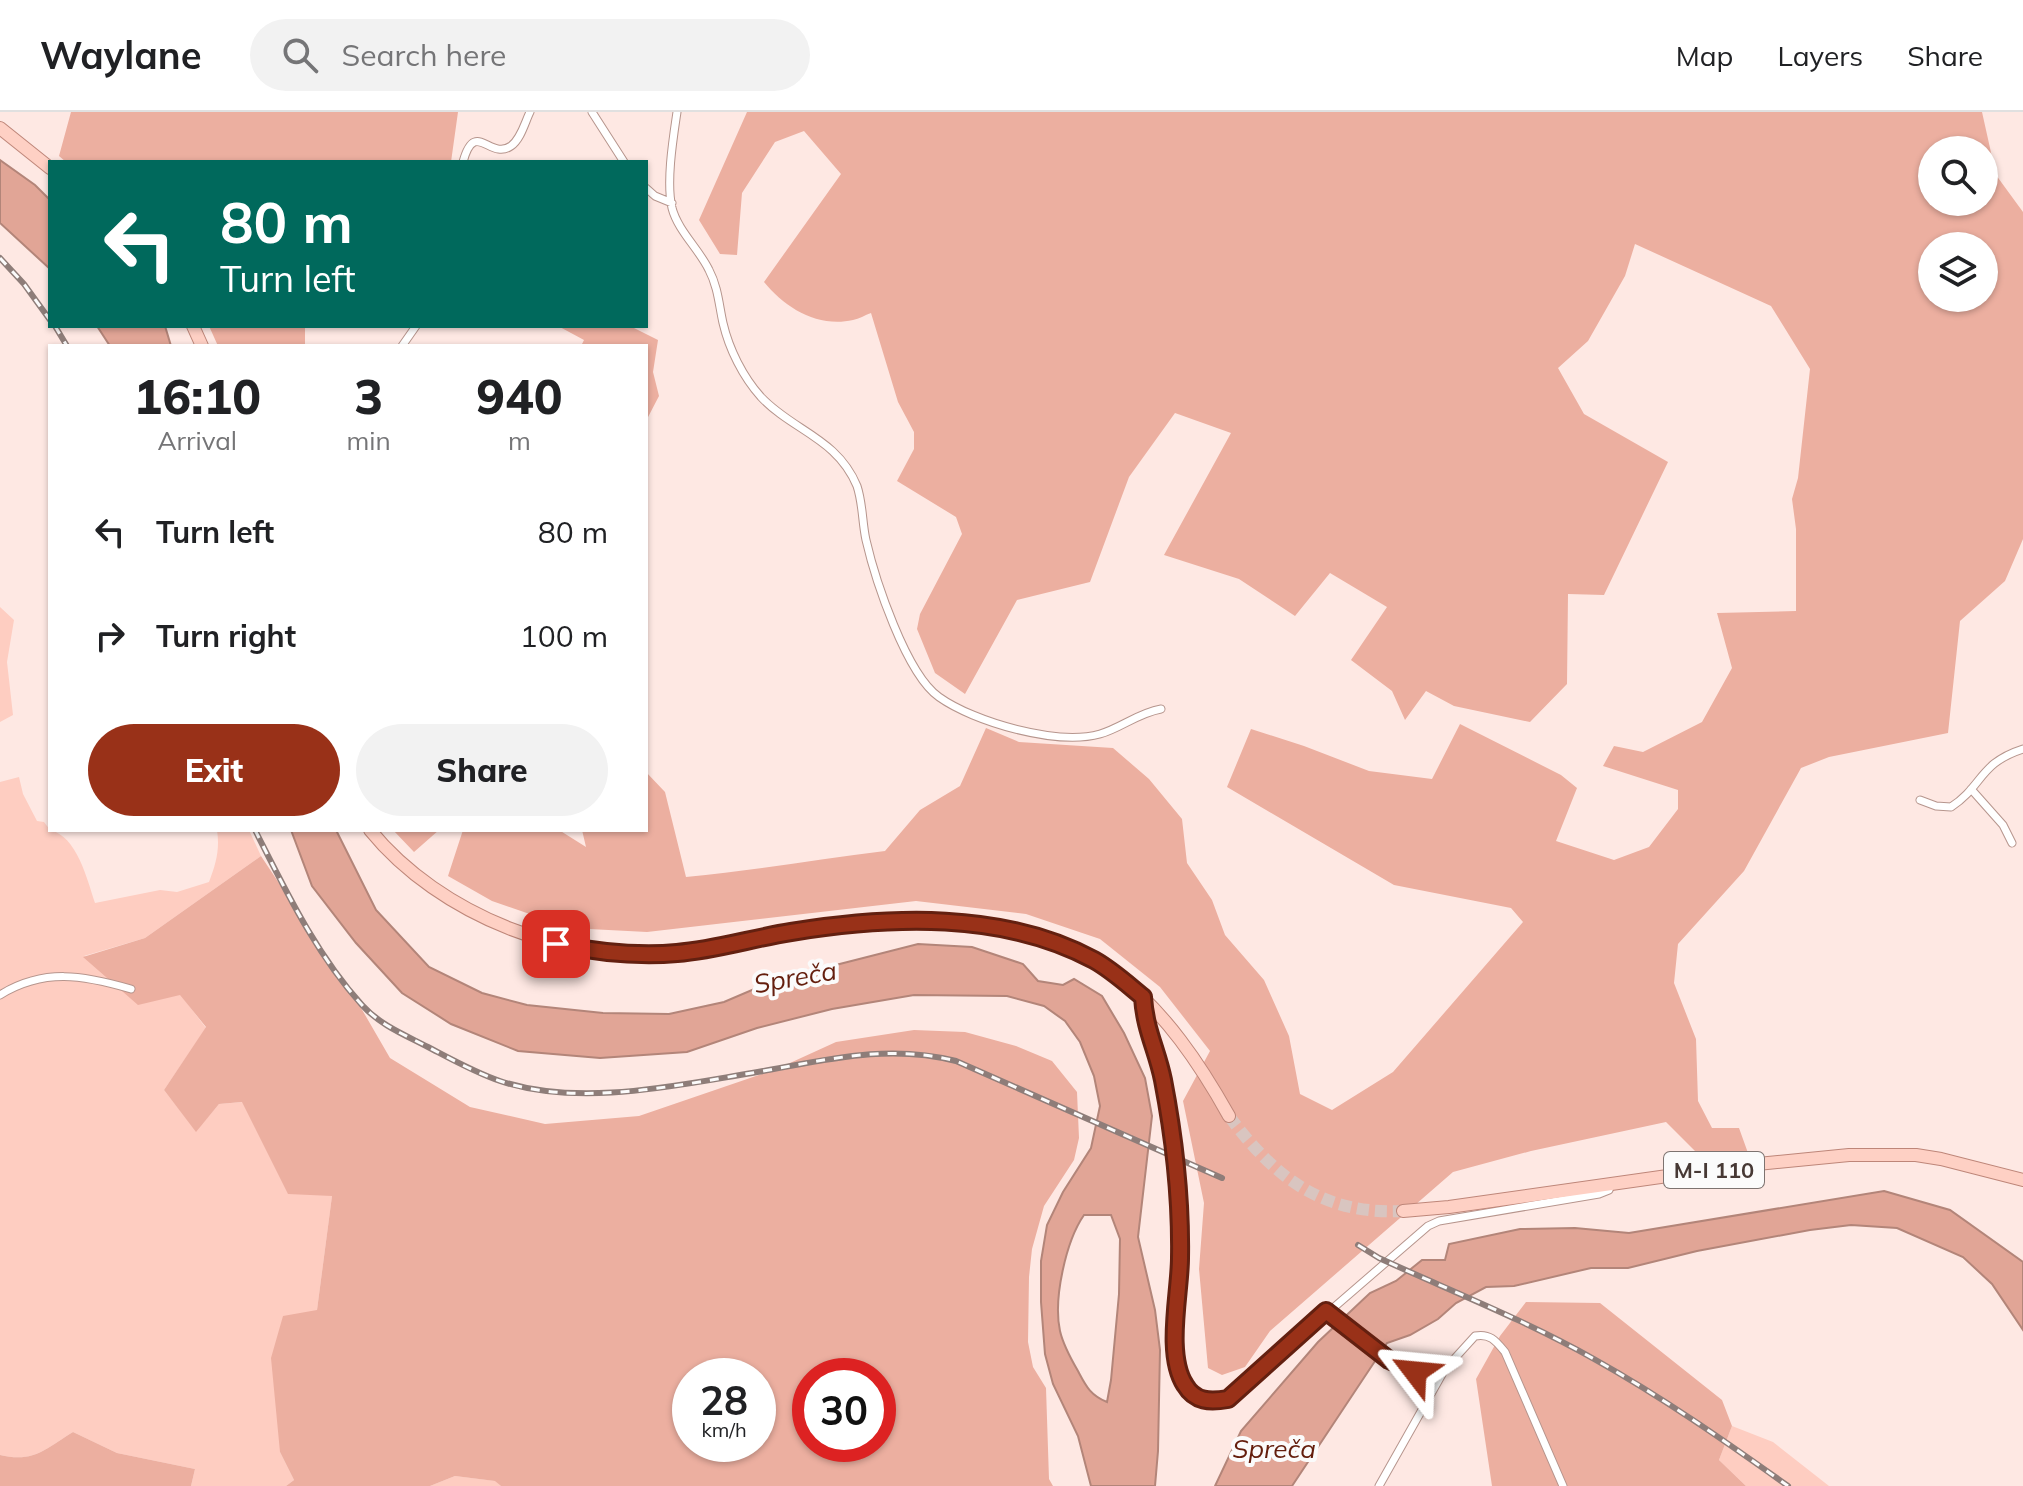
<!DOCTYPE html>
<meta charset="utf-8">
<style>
:root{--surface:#fff;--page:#f2f2f2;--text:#202124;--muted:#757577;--line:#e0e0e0;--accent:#993118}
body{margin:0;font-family:Mulish,sans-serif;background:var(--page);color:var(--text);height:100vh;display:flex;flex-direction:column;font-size:30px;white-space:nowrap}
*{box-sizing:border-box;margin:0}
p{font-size:26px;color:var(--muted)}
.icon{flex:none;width:44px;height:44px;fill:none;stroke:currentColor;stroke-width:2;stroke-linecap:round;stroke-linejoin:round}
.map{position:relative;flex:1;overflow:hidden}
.drawer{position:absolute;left:48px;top:232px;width:600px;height:488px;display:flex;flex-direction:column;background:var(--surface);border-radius:0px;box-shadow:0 2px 6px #0004}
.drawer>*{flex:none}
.guide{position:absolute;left:48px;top:48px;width:600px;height:168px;border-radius:0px;box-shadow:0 2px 6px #0004;background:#00695c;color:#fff;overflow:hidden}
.controls{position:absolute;left:1918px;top:24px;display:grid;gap:16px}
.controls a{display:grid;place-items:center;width:80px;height:80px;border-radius:50%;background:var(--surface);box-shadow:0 2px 6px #0004;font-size:40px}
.speed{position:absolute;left:672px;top:1246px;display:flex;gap:16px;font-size:40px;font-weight:700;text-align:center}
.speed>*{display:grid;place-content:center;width:104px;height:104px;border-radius:50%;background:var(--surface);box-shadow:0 2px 6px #0004;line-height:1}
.speed small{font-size:20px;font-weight:400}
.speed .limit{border:12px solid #d22;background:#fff;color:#111}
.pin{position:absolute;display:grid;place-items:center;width:68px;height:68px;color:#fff;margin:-34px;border-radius:16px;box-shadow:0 4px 12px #0006}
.me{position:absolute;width:88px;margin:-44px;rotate:299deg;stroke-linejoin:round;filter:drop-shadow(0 0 6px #0008)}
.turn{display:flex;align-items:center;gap:28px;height:168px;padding:0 40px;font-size:36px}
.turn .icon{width:104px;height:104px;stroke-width:2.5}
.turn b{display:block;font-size:56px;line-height:68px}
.eta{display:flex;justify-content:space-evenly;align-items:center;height:136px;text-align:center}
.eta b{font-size:48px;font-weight:800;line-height:56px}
.button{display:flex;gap:16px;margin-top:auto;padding:16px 40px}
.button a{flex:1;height:92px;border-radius:48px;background:var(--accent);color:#fff;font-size:32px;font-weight:800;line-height:92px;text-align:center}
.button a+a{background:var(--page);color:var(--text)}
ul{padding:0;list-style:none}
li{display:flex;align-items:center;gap:24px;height:104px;padding:0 40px}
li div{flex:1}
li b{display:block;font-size:30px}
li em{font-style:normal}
header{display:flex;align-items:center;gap:48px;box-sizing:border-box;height:112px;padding:0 40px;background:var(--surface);border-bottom:2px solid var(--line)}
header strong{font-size:38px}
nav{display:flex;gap:44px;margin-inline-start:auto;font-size:28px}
.search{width:560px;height:72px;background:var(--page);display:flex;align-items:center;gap:20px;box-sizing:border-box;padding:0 28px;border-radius:44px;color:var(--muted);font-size:30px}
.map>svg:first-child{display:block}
</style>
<header>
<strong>Waylane</strong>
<div class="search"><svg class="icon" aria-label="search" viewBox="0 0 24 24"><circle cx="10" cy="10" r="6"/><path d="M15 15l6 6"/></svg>Search here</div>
<nav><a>Map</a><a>Layers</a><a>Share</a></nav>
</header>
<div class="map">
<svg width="2023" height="1374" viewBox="0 0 2023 1374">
<rect width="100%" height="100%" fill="#fee8e3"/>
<!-- green -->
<path fill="#fecdc1" d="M0,495l14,13 -7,42 6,53 -13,7z
M19,665l4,17 14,27 7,1 6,8c27,6 37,49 45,73l65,-13 17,2 32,-10c7,-18 11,-33 8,-52h32l12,26 -116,82 -61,18 96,38 26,34 -42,62 32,41 23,-27 24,-2 4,8 85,86 -15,114 -37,142 14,28 -8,6h-95l4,-17 -78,-16 -44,-21c-28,17 -39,31 -73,23v-673z
M1732,1314l41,16 56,44h-83l-27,-26z
M455,1364l41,5 5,5h-71z"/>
<!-- forest -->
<path fill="#ecafa0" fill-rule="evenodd" d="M71,0h387l-7,50h-385l-7,-6z
M747,0h1235l14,63 27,37v327l-18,42 -45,40 -12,112 -119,24 -28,11 -57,103 -66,73 -4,39 22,56 2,62 14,27h27l9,25 -48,3 -34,-34 -135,29 -78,21 -183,159 -25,36 -23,8 -14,-7 -9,-99 5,-66 -21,-102 27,-50 -50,-64 -60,-48 -74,-25 -110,-13 -269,31 -77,-4 -78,-27 -44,-25 15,-46h96l27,17 -4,-17h64v-58l19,20 21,85c67,-6 132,-18 199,-26l35,-41 40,-24 26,-58 33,14 94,6 36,31 33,40 5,44 25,37 13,35 39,45 25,56 11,58 32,16 61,-38 130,-150 -12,-14 -117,-23 -167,-98 24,-58 53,17 65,25 63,8 28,-55 101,51 16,13 -21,53 58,19 35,-13 29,-38v-19l-75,-24 11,-20 29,6 59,-30 30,-54 -15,-55 79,-2v-82l-4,-30 6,-21 12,-109 -39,-63 -136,-62 -10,32 -37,65 -30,27 26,46 84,48 -64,133 -36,-1 -1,90 -37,38 -76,-16 -28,-15 -21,29 -13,-29 -41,-31 36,-53 -57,-34 -35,43 -56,-37 -75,-24 67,-122 -56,-20 -46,64 -39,105 -73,18 -52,94 -30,-21 -18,-44 3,-15 42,-80 -6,-17 -59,-36 17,-32v-17l-16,-30 -27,-89c-6,2 -12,6 -18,7 -35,8 -68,-12 -89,-38l77,-108 -37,-43 -29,11 -33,51 -5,62 -17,-1 -21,-34zM1932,38h52v52h-52zM1932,134h52v52h-52z
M209,214h96v20h-87z
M558,214h72l28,14 -5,32 6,24 -13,25v-75h-65l3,-6z
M393,718h46l-25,22z
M261,744l96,145 33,57 80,49 75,17 94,-8 140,-48 57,-26 78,-12 51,2 51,14 36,15 25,31 2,46 -5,22 -30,46 -12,43 -3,28 -1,65 5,25 13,21 3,91 4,7h-552l-6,-5 -40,-5 -25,10h-144l8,-6 -14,-28 -9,-94 12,-42 34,-6 15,-114 -44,-2 -46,-92 -23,2 -23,28 -32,-42 42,-63 -26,-32 -42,10 -55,-48 62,-19zM690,1264h68v68h-68zM810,1264h68v68h-68z
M1526,1190l74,1 122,97 10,26 -13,34 27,26h-254l-16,-107 24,-43z
M73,1320l44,21 78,16 -4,17h-191v-31c34,8 45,-6 73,-23z"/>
<!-- water -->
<path fill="#e1a596" stroke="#b38579" stroke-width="2" fill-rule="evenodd" d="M0,48l35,25 15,15v69l-50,-46z
M97,214h68l6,20h-61z
M291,718h45l40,80 53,57 53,26 45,12 76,8 66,1 55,-12 49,-21 145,-37 54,3 51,17 15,17 25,4 11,-6 28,17 22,37 21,45 7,38 -14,121 17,73 5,40 -2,101 -3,35h-64l-13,-50 -25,-52 -8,-30 -4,-52v-41l6,-36 16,-33 28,-44 9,-42 -6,-30 -14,-34 -15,-21 -21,-15 -37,-10 -93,-1 -82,14 -75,19 -70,24 -87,6 -82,-7 -67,-27 -49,-31 -46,-50 -44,-57zM1084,1103h27l9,24 -1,55 -8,86 -4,22c-17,-7 -21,-16 -29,-31 -7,-12 -15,-27 -18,-40 -7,-32 6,-90 24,-116z
M1884,1079l66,19 73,52v68l-31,-46 -29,-27 -66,-29 -46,-3 -41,5 -113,21 -69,17h-37l-77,18 -28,1 -30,16 -18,16 -28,16 -23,8 -95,143h-77l26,-55 77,-89 52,-49 26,-12 26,-21h23l4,-16 71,-15 55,-1 54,5z"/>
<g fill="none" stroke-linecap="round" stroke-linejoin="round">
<!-- primary-tunnel -->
<path stroke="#d9c5c0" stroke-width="12" stroke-dasharray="12 6" stroke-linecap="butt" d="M1229,1004c46,62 94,99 174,95"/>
<!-- street casing -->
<g stroke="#b6958d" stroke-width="9">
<path id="street" d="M592,0l32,50
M677,0c-4,27 -11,70 -5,96 6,23 27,41 37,62 9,17 10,35 14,53 6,26 20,54 38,74 32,34 76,41 96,89 6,18 5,36 9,54 9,39 40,134 73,157 35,25 118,49 161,37 21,-6 38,-21 61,-25
M463,50c12,-44 27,-1 48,-16 10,-7 14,-24 19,-34
M646,76l9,8 17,7
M402,234l14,-20
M1971,677l32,36 9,18
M1920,688l16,6 15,1c32,-21 28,-44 72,-58
M0,883c44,-27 83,-20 131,-6
M1143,887c2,28 13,50 19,77 9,33 11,69 14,103 2,26 5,53 4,80 -1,40 -11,82 2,121 8,21 27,23 46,19l200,-173 11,-5 160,-27 10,-4 2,-5
M1326,1199l63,49 26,12 30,-3
M1379,1374l66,-117 30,-33c15,-3 21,5 30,16l58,134"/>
</g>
<!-- primary casing -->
<g stroke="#be8679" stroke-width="14">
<path id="primary" d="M0,16l50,40
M193,214l9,20
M370,718c70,86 198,135 308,123 59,-6 118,-23 178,-30 80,-10 196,2 261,52 48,37 83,89 112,141
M1403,1099l46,-4 289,-41 111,-11h67l25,4 82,21"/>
</g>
<!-- street -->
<use href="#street" stroke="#fff" stroke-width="7"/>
<!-- primary -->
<use href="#primary" stroke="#fed0c4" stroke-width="12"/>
<!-- rail casing -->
<g stroke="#8e7d79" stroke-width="6">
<path id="rail" d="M0,146l24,26 26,36
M55,214l12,20
M255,718c31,61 61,124 107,175 18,20 43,30 66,42 23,12 48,26 72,34 78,26 173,5 252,-8 70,-12 134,-30 204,-12l266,117
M1358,1133l21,13c72,33 146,62 215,101 68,38 131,82 194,127"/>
</g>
<!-- rail -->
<use href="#rail" stroke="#fbfbfb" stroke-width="3" stroke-dasharray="9" stroke-linecap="butt"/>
</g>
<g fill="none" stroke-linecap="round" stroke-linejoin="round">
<!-- route casing -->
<g stroke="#632010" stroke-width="20">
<path id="route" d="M556,832c40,8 80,13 121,9 38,-3 76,-15 114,-21 99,-16 212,-21 303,28 18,10 33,24 49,37 2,33 14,53 20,83 11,57 18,120 17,178 0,35 -15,96 5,127 10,17 25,17 43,14l98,-88 63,49 26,12"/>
</g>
<!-- route -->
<use href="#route" stroke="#993118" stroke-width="14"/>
</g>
<g text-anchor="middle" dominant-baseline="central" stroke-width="8" stroke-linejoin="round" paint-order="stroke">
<!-- shield labels -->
<rect fill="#fbfbfb" stroke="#7d7370" stroke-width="2" x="1664" y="1040" width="100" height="36" rx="6"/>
<g font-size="22" font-weight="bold" fill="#473935">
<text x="1714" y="1058">M-I 110</text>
</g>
<!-- water labels -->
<g font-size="26" font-style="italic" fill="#641e0d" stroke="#fbfbfb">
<text transform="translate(795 865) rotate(-10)">Spreča</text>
<text x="1274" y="1336">Spreča</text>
</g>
</g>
</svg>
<div class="controls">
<a><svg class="icon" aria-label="search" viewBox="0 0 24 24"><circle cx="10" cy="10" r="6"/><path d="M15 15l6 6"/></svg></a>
<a><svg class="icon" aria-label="layers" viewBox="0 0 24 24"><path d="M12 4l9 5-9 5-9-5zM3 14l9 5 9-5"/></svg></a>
</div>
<div class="speed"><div>28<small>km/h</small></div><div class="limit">30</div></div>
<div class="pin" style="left:556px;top:832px;background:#d93025"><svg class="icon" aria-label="arrive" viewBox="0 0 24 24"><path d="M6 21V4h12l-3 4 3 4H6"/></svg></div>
<svg class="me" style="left:1415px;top:1260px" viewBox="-20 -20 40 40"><path d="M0-17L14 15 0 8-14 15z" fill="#993118" stroke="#fff" stroke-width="4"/></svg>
<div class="guide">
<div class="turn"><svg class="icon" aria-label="left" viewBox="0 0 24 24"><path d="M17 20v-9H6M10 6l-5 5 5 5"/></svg><div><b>80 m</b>Turn left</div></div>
</div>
<section class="drawer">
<div class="eta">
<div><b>16:10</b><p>Arrival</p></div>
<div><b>3</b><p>min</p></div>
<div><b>940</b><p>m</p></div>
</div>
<ul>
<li><svg class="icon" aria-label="left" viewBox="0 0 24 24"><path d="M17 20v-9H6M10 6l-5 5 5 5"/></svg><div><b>Turn left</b></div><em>80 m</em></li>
<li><svg class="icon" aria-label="right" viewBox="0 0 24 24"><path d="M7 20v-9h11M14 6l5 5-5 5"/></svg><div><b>Turn right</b></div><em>100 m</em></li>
</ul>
<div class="button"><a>Exit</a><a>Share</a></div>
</section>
</div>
